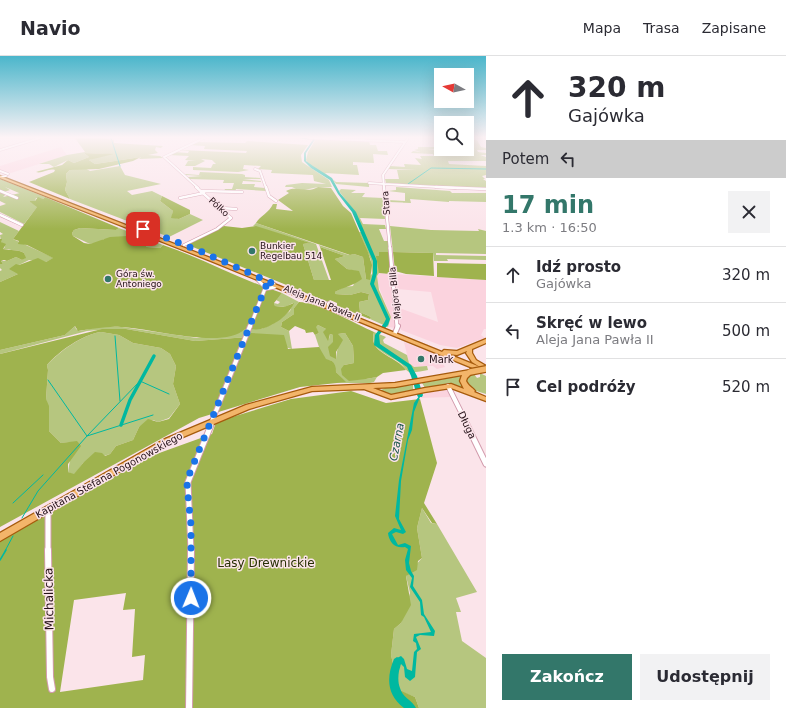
<!DOCTYPE html>
<html lang="pl">
<meta charset="utf-8">
<style>
:root{--surface:#fff;--page:#f2f2f3;--text:#2b2b33;--muted:#7c7c81;--line:#e1e1e2;--accent:#33776a}
body{margin:0;font-family:"DejaVu Sans",sans-serif;background:var(--page);color:var(--text);height:100vh;display:flex;flex-direction:column;font-size:15px;white-space:nowrap}
*{box-sizing:border-box;margin:0}
p{font-size:13px;color:var(--muted)}
.icon{flex:none;width:22px;height:22px;fill:none;stroke:currentColor;stroke-width:2;stroke-linecap:round;stroke-linejoin:round}
.map{position:relative;flex:1;overflow:hidden}
.panel{display:flex;flex-direction:column;background:var(--surface);width:300px}
.panel>*{flex:none}
.banner{background:#fff;color:var(--text);overflow:hidden}
.needle{width:26px;rotate:278deg}
.tools{position:absolute;left:434px;top:12px;display:grid;gap:8px}
.tools a{display:grid;place-items:center;width:40px;height:40px;border-radius:0px;background:var(--surface);box-shadow:0 4px 16px #0002;font-size:20px}
.pin{position:absolute;display:grid;place-items:center;width:34px;height:34px;color:#fff;margin:-17px;border-radius:8px;box-shadow:0 2px 6px #0006}
.me{position:absolute;width:44px;margin:-22px;rotate:1deg;stroke-linejoin:round;filter:drop-shadow(0 0 3px #0008)}
.turn{display:flex;align-items:center;gap:14px;height:84px;padding:0 16px;font-size:18px}
.turn .icon{width:52px;height:52px;stroke-width:2.5}
.turn b{display:block;font-size:28px;line-height:34px}
.then{display:flex;align-items:center;height:38px;padding:0 16px;background:#0003;gap:8px;font-size:15px}
.round{display:grid;place-items:center;flex:none;width:42px;height:42px;border-radius:0px;background:var(--page)}
.summary{display:flex;align-items:center;justify-content:space-between;height:68px;padding:0 16px}
h1{font-size:24px;font-weight:600;line-height:30px;color:var(--accent)}
.cta{display:flex;gap:8px;margin-top:auto;padding:8px 16px}
.cta a{flex:1;height:46px;border-radius:0px;background:var(--accent);color:#fff;font-size:16px;font-weight:600;line-height:46px;text-align:center}
.cta a+a{background:var(--page);color:var(--text)}
ul{padding:0;list-style:none}
li{display:flex;align-items:center;gap:12px;height:56px;padding:0 16px;border-top:1px solid var(--line)}
li div{flex:1}
li b{display:block;font-size:15px}
li em{font-style:normal}
header{display:flex;align-items:center;gap:24px;box-sizing:border-box;height:56px;padding:0 20px;background:var(--surface);border-bottom:1px solid var(--line)}
header strong{font-size:19px}
nav{display:flex;gap:22px;margin-inline-start:auto;font-size:14px}
main{display:flex;flex:1;min-height:0}
.map>svg:first-child{display:block}
</style>
<header>
<strong>Navio</strong>
<nav><a>Mapa</a><a>Trasa</a><a>Zapisane</a></nav>
</header>
<main>
<div class="map">
<svg width="486" height="652" viewBox="0 0 486 652">
<rect width="100%" height="100%" fill="#fbe4ea"/>
<!-- built -->
<path fill="#fbd3de" d="M61,91l6,8 -56,18 -11,-3v-4z
M379,217l11,1 5,54 -7,-1 3,-10 -14,-35v-6z
M395,218l91,6v49h-2l-3,6 4,3 -28,10 -17,-3 -39,-15 -3,-19 4,-2 36,13 -7,-30 -34,-3z
M404,286l34,13 7,12 -8,2 -4,-3 -19,1 -5,-4z
M447,332l3,9 -31,1 12,-8z"/>
<!-- green -->
<path fill="#b6c67f" d="M75,82h35h-7l11,2v3l49,3 -2,2 -5,-1 -1,3 3,3 -10,2 12,1 3,2 -24,1 2,-2 -46,7 -6,-4 17,-6 -19,-1h-3l5,4 -15,6 -6,-3 -14,7 -5,-3h-10l28,-9 18,-3z
M316,83l53,2 1,4h6l2,6h9l1,4 -15,-1 1,9 -21,-1v3h4l2,10 -34,-2 11,9 33,1v4l-33,-3c-6,-12 -24,-12 -30,-24l2,-8z
M467,83l10,1 4,7 5,1v2h-9l1,2 8,1v2h-6l6,2v4h-38l1,3 37,2v9l-4,1 3,3h-2l3,2v8l-100,-6 -1,-4h14l-2,-9h20l-29,-1 2,-3 15,1 -1,-3 17,1 -6,-7 7,1 -2,-3h14l-1,-2 -22,-1 2,-2 8,1 -7,-2 4,-1v-2h23v2h-13l16,2 1,-2h22v-4l4,-1z
M247,85l61,4 -7,10 1,7 27,18 3,7h-14l-18,4 -8,-4h-7l1,-2 16,-2 24,1 -12,-3 -1,-6 -42,-2 1,-3 -14,-1 3,-3 -17,-1 -1,4 6,1 -11,2 -45,-2v-3l18,1 2,-4h3l-4,-4 -11,-1 4,2 -10,5h-10l3,-5h8l-11,-1 4,-4 -21,-1 6,-3 14,1 1,-2 -10,-1h2l65,3 1,-2 -43,-2 1,-3 -16,-1 8,-3 48,1z
M120,110l5,9 36,9 -34,7 5,4 20,-4 10,5 -2,5 13,10 -1,6 7,2 11,-5 13,6 -34,17 -99,-38 -5,-9 2,-8 -1,-8 4,-4 15,-2 5,3z
M200,116l42,2 3,1v2l15,1 1,1h-18l18,2v1l-18,-1 -1,3h13l-1,3 11,1 1,3 -30,-2 -1,3 -11,-1 1,-2h7l2,-6h-11l1,-3 -35,-1 -1,-2 14,-1 -16,-1 -1,-1 14,1z
M0,123l45,18 -2,2 -7,-1 -1,3h-6l9,5 -14,18 -24,-12v-6l6,-2 -6,-3v-9l6,2 -3,3 17,-4 6,3 -21,-9 5,3 -6,2 -4,-1z
M396,131l54,4 2,2h34v9l-37,-1v1l-39,-3 1,4h5l-27,-1 -1,-2 17,1v-8l-17,-2 8,-1z
M341,133l15,1 -5,3h14l-3,4 21,1 2,21 -25,-1 3,6 22,1 1,4h-7l5,12h4l1,11h-10v21l-2,3 2,14 12,27 -3,10 -18,-8 1,-2 -11,-5 -1,-10 9,-2 1,-6 -8,-2 -11,3 -15,-1v-2l9,-5 9,-1 6,-14 -12,-3 -12,-10 10,-3 -25,-9 -1,-2 30,10 5,-1 9,3 3,22 6,-5 -1,-14 -12,-28h5l-9,-20 -16,-21z
M0,166l19,9 -6,8 41,19 -8,4 -17,-2 -10,5 -1,9 -18,8v-11l2,-1 -2,-2v-4h3l-2,-3h6l9,-4 6,3 3,-2 -1,-5c-6,-4 -13,-2 -21,-4l2,-2 -4,-5 -1,-7 3,-1 -3,-2z
M256,167l60,21 13,36h-15l-11,-36 6,-1 -56,-17z
M390,170l41,4 48,1 -1,-2 8,2v23l-50,-1v2l50,1v4l-39,-1 1,2h-14l-1,-8 -40,-1z
M80,172l36,2 3,-2 44,17 -3,3 -13,-1 -5,-6 -38,-2 -6,4 -8,1 -17,-8 -1,-3 2,-3z
M282,237l17,9 -5,6v6l-12,8 -1,5 8,4 3,18 -44,-12 -53,4 -69,-12h-18l-21,2 -87,23v-4l65,-15 10,-9 1,3 4,2 18,-4h24l75,11 48,-10 16,1 12,-5 17,-13 3,-8 -8,4 -10,-1 -1,-3 4,1 2,-2 -4,-2z
M318,269l8,4 3,10 1,-5 3,1 3,24c1,-12 4,-12 2,-25l7,-1 8,13 1,17 -10,2 22,14 11,-2 -3,5 -4,1h-46l21,-1 -9,-10 -4,-11 -6,-1 -8,-11 1,-2 -4,-12 4,-2 -4,-6z
M101,276l18,3 14,8 28,5 9,6 6,12 -3,18 7,20 -11,14 -11,4 -5,-2 -14,7 -6,13 -17,6 -6,8 -27,9 -9,12 -6,-3 5,-30 -12,1 -12,-12 -3,-32 2,-29 -1,-5c12,-13 36,-31 54,-33z
M374,276l12,5 -3,3 1,3 23,12 2,8 5,4 13,-1 1,4c-6,1 -14,3 -19,2 -4,-2 -6,-7 -9,-9 -12,-9 -31,-13 -26,-31z
M480,317l6,3v18l-13,-4 -9,-10 5,-4 5,-2 3,4 3,-1z
M460,320v8l7,6 -9,-3 -33,1 -3,-5z
M413,329v6l-22,5 -10,-4v-2l4,-2z
M422,452l9,15 6,1 40,68 -21,6 5,14h-5l6,29 24,17v50h-67l-4,-11 -16,-6 -8,-36 3,-26 7,-6 9,-30 -4,-17 16,-18 -5,-30z"/>
<!-- forest -->
<path fill="#9fb34e" fill-rule="evenodd" d="M84,97l30,1 -25,6 6,4 46,-7 -8,4 -34,8 -29,1 -4,4 1,8 -2,8 5,9 -41,-17 25,-10 1,-2c-7,-2 -13,4 -19,2l3,-1 23,-6 6,-5 6,3 15,-6z
M318,131l13,1 12,18 8,7 17,39 4,13 -2,15 -4,-1 -3,-22 -9,-3 -4,1 -94,-32c4,-7 13,-10 17,-19h4l-1,5 17,2 -15,-11 11,-7 -3,-2c10,-6 21,3 32,-4z
M162,140l28,14v4l-11,5 -8,-1 2,-7 -13,-10z
M38,141l5,2 2,-2 74,31 -3,2 -36,-2 -6,2 -2,3 1,3 11,7 6,1 20,-7 17,-1 15,5 5,6 13,1 3,-3c41,14 78,35 119,48l-8,10 1,3 9,1 10,-4c-5,12 -20,23 -33,26 -4,1 -11,0 -16,0 -21,21 -95,-1 -124,-2 -15,-1 -28,2 -43,4l-3,-5 -10,9 -65,15v-68l18,-8 -9,-5 7,-5 3,1 19,-7 8,4 7,-4 -26,-13 -9,-1 1,-3 -6,-2 24,-32 -8,-6h6z
M224,170l18,2 14,-2 54,17 -7,1 11,36h17l-11,-33 25,9 -10,3 12,10 12,2 3,8c-9,7 -18,8 -27,13v2l15,1 11,-3 8,2 -1,6 -9,2 1,10 11,5 -1,2 -33,-13v-3l-7,-3 -2,2 -140,-57 5,-4z
M0,183h2l-1,3 5,2 -3,5c8,2 15,0 21,4l2,5 -4,2 -6,-3 -9,4 -3,-1 -3,1 2,3h-3z
M379,196h10l1,22 -11,-1 -3,-17h3z
M393,196l40,1 1,23 -28,-2 -11,-3z
M437,207l49,1v16l-49,-3z
M299,246c18,0 57,22 75,30 -7,21 23,24 32,38l-23,3 -6,4 -11,2 -17,2 -7,-6 -1,-6 3,-4 10,-2 -1,-17 -8,-13 -7,1 5,6 -7,12v7l-6,-3 -2,-9 5,-5v-7l-3,-1 -2,7 -5,-9 3,-3 -8,-4 -2,2 3,6 -4,2 -2,-3 -7,1 -1,-3 -10,-4 -6,5 -8,-4 1,-5 12,-8v-6z
M102,273h24l69,12 53,-4 3,-4 33,2 4,14 31,-2 7,12 6,2c3,3 4,6 4,11l10,10 -46,5 -101,31 -199,109v-173zM101,276l18,3 14,8 28,5 9,6 6,12 -3,18 7,20 -11,15 -11,3 -10,-3 -9,8 -6,13 -17,6 -6,8 -5,2 -3,-3 -7,-1 -12,11 -9,11 -6,-2v-8l13,-18 -4,-5 -16,2 -12,-12v-25l-3,-7 2,-29 -1,-5c11,-13 36,-31 54,-33z
M351,335l35,12 34,-4 17,64 -13,40 13,21 -5,-1 -10,-15 -5,20 5,30 -4,3 -1,9 -11,6 5,29 -10,18 -7,6 -3,26 8,35 16,7 4,11h-419v-167l151,-85 61,-22 4,-12 75,-23zM126,537l-3,17 12,-1 -3,48 13,-2 -2,25 -83,12 14,-92z"/>
<!-- water -->
<path fill="#00b8a0" d="M422,336l-8,20 -2,18 -4,10 -7,41 -2,38 7,13 -3,2 -7,-2 -4,2 6,11 7,-2 6,3 -2,17 2,8 3,5 -1,10 9,14 2,14 11,17 -1,5 -14,-1 -4,2 5,12 -4,3 -2,25 -5,4 -5,-4 -1,-10 -3,-3 -4,4 -1,3 -4,-4 5,-9 4,-2 3,3 3,10 5,2 2,-19 3,-3 -1,-6 -3,-2 1,-7 17,-2 -7,-15 -3,-2 -1,-13 -10,-15 2,-9 -6,-8 -1,-10 3,-11 -3,-2c-10,2 -16,-5 -17,-14l6,-5 7,2 -6,-14 4,-36 15,-77z"/>
<g fill="none" stroke-linecap="round" stroke-linejoin="round">
<!-- stream-far1 -->
<path stroke="#00b8a0" stroke-width="1" d="M111,82l9,28
M301,82l8,1
M408,128l23,-16 55,1
M115,280l5,65
M48,324l39,56 53,-55 29,13
M13,447l30,-28
M22,462l16,-27 49,-55 66,-21
M5,495l8,-15"/>
<!-- stream -->
<path stroke="#00b8a0" stroke-width="1.5" d="M0,504l6,-10"/>
<!-- canal -->
<path stroke="#00b8a0" stroke-width="3.5" d="M121,369l9,-25 24,-44"/>
<!-- river -->
<path fill="#00b8a0" fill-rule="evenodd" d="M314,82h2l-10,15v8l7,5 19,12 8,15 16,19 21,49v12l-3,11 16,35 -2,6 -9,10 1,9 31,21 6,11 6,19 -1,2h-4l-1,-2 -6,-19 -4,-9 -33,-22 1,-10 9,-12 2,-4 -16,-35 3,-11v-12l-21,-49 -14,-18 -8,-14 -19,-12 -7,-7v-8z
M397,601l3,2c2,4 0,8 -1,12 -1,6 -1,12 1,17 2,9 12,12 16,20h-12c-17,-13 -18,-30 -10,-49z"/>
<!-- minor-far5 casing -->
<g stroke="#d29bac" stroke-width="3">
<path id="minor-far5" d="M309,82l95,4
M0,94l40,-12
M442,96l2,-3
M255,113l5,2 6,17
M0,115l8,3
M0,121l6,-1
M369,127l15,1
M384,128l72,4
M198,132l-34,-31 40,-19
M384,132l-1,-13 25,-37"/>
</g>
<!-- minor-far4 casing -->
<g stroke="#d29bac" stroke-width="3.5">
<path id="minor-far4" d="M266,131l3,9 7,5
M384,131l6,62
M436,131l50,2
M0,135l17,7
M202,135l40,1
M180,142l24,-5
M221,152l15,1
M0,159l22,10
M184,189l33,-16 14,-11 -35,-31"/>
</g>
<!-- minor-far3 casing -->
<g stroke="#d29bac" stroke-width="4.5">
<path id="minor-far3" d="M390,192l7,79
M258,224l7,7
M265,233l10,-2
M328,249l1,-2
M250,271l16,-41 2,-2h6"/>
</g>
<!-- minor-far2 casing -->
<g stroke="#d29bac" stroke-width="6">
<path id="minor-far2" d="M395,277l3,-7
M448,330l20,40
M210,370l40,-100"/>
</g>
<!-- minor-far1 casing -->
<g stroke="#d29bac" stroke-width="7">
<path id="minor-far1" d="M467,369l19,39
M48,453v42
M191,495l-3,-69 23,-57"/>
</g>
<!-- minor casing -->
<g stroke="#d29bac" stroke-width="8">
<path id="minor" d="M48,494l2,127 2,12
M189,652l2,-158"/>
</g>
<!-- major casing -->
<g stroke="#a65b0d" stroke-width="2.5">
<path id="major" d="M0,120l213,83 229,93 2,-2 13,1 29,-12v4l-14,6v4l4,7 10,6v4l-2,-1v2h-4l-269,-110 -211,-83zM467,295l-1,2 6,9 8,5 -32,-13 9,1z
M470,314l3,2 -6,6 -1,3c3,6 6,6 9,10l-1,1 12,5v4l-35,-13 -26,4 -34,7 -27,-10 -52,2 -63,18 -80,34 -169,98v-8l165,-94 81,-34 66,-18 83,-4zM462,319l-2,6 4,8 -13,-5 -26,4 -34,7 -18,-7 22,-1z"/>
</g>
<!-- minor-far5 -->
<use href="#minor-far5" stroke="#fff" stroke-width="2"/>
<!-- minor-far4 -->
<use href="#minor-far4" stroke="#fff" stroke-width="2.5"/>
<!-- minor-far3 -->
<use href="#minor-far3" stroke="#fff" stroke-width="3"/>
<!-- minor-far2 -->
<use href="#minor-far2" stroke="#fff" stroke-width="4"/>
<!-- minor-far1 -->
<use href="#minor-far1" stroke="#fff" stroke-width="5"/>
<!-- minor -->
<use href="#minor" stroke="#fff" stroke-width="6"/>
<!-- major -->
<use href="#major" fill="#f3b56a" fill-rule="evenodd"/>
<!-- major-bridge casing -->
<g stroke="#a65b0d" stroke-width="8" stroke-linecap="butt">
<path id="major-bridge" d="M470,316l16,-3"/>
</g>
<!-- major-bridge -->
<use href="#major-bridge" stroke="#f3b56a" stroke-width="5.5"/>
</g>
<!-- sky -->
<linearGradient id="sky" x2="0" y2="1"><stop stop-color="#4bb6cb"/><stop offset="0.47" stop-color="#fdf3f6"/><stop offset="1" stop-color="#fdf3f6" stop-opacity="0"/></linearGradient>
<rect width="486" height="173" fill="url(#sky)"/>
<g fill="none" stroke-linecap="round" stroke-linejoin="round">
<!-- route -->
<path stroke="#1a73e8" stroke-width="7" stroke-dasharray="0 12.6" d="M143,173l57,22 74,33h-6l-2,2 -77,189 -2,11 4,39v73"/>
</g>
<!-- markers -->
<g fill="#33776a" stroke="#fbe4ea" stroke-width="1.5">
<circle cx="252" cy="195" r="4"/>
<circle cx="108" cy="223" r="4"/>
<circle cx="421" cy="303" r="4"/>
</g>
<g text-anchor="middle" dominant-baseline="central" stroke-width="3" stroke-linejoin="round" paint-order="stroke">
<!-- far-street labels -->
<g font-size="9" fill="#251218" stroke="#fbe4ea">
<text transform="translate(386 147) rotate(-95)">Stara</text>
<text transform="translate(219 151) rotate(43)">Pólko</text>
<text transform="translate(395 237) rotate(-96)">Majora Billa</text>
<text transform="translate(322 247) rotate(22)">Aleja Jana Pawła II</text>
</g>
<!-- far-poi labels -->
<g font-size="9" fill="#251218" stroke="#fbe4ea" text-anchor="start">
<text x="260" y="190">Bunkier<tspan x="260" dy="10">Regelbau 514</tspan></text>
<text x="116" y="218">Góra św.<tspan x="116" dy="10">Antoniego</tspan></text>
</g>
<!-- poi labels -->
<g font-size="10" fill="#251218" stroke="#fbe4ea" text-anchor="start">
<text x="429" y="303">Mark</text>
</g>
<!-- street labels -->
<g font-size="10" fill="#251218" stroke="#fbe4ea">
<text transform="translate(467 369) rotate(64)">Długa</text>
<text transform="translate(109 419) rotate(-29)">Kapitana Stefana Pogonowskiego</text>
</g>
<!-- water labels -->
<g font-size="11" font-style="italic" fill="#1a564b" stroke="#fbe4ea">
<text transform="translate(397 386) rotate(-79)">Czarna</text>
</g>
<!-- near-park labels -->
<g font-size="12" fill="#282f04" stroke="#fbe4ea">
<text x="266" y="507">Lasy Drewnickie</text>
</g>
<!-- near-street labels -->
<g font-size="12" fill="#251218" stroke="#fbe4ea">
<text transform="translate(49 543) rotate(-91)">Michalicka</text>
</g>
</g>
</svg>
<div class="tools">
<a><svg class="needle" viewBox="-14 -14 28 28"><path d="M0-13l5 13h-10z" fill="#e53935"/><path d="M0 13l5-13h-10z" fill="#7c7c81"/></svg></a>
<a><svg class="icon" aria-label="search" viewBox="0 0 24 24"><circle cx="10" cy="10" r="6"/><path d="M15 15l6 6"/></svg></a>
</div>
<div class="pin" style="left:143px;top:173px;background:#d93025"><svg class="icon" aria-label="arrive" viewBox="0 0 24 24"><path d="M6 21V4h12l-3 4 3 4H6"/></svg></div>
<svg class="me" style="left:191px;top:542px" viewBox="-20 -20 40 40"><circle r="17" fill="#1a73e8" stroke="#fff" stroke-width="3"/><path d="M0-11L8 9 0 5-8 9z" fill="#fff"/></svg>
</div>
<section class="panel">
<div class="banner">
<div class="turn"><svg class="icon" aria-label="ahead" viewBox="0 0 24 24"><path d="M12 20V5M6 11l6-6 6 6"/></svg><div><b>320 m</b>Gajówka</div></div>
<div class="then">Potem<svg class="icon" aria-label="left" viewBox="0 0 24 24"><path d="M17 20v-9H6M10 6l-5 5 5 5"/></svg></div>
</div>
<div class="summary"><div><h1>17 min</h1><p>1.3 km · 16:50</p></div><a class="round"><svg class="icon" aria-label="close" viewBox="0 0 24 24"><path d="M6 6l12 12M18 6L6 18"/></svg></a></div>
<ul>
<li><svg class="icon" aria-label="ahead" viewBox="0 0 24 24"><path d="M12 20V5M6 11l6-6 6 6"/></svg><div><b>Idź prosto</b><p>Gajówka</p></div><em>320 m</em></li>
<li><svg class="icon" aria-label="left" viewBox="0 0 24 24"><path d="M17 20v-9H6M10 6l-5 5 5 5"/></svg><div><b>Skręć w lewo</b><p>Aleja Jana Pawła II</p></div><em>500 m</em></li>
<li><svg class="icon" aria-label="arrive" viewBox="0 0 24 24"><path d="M6 21V4h12l-3 4 3 4H6"/></svg><div><b>Cel podróży</b></div><em>520 m</em></li>
</ul>
<div class="cta"><a>Zakończ</a><a>Udostępnij</a></div>
</section>
</main>
